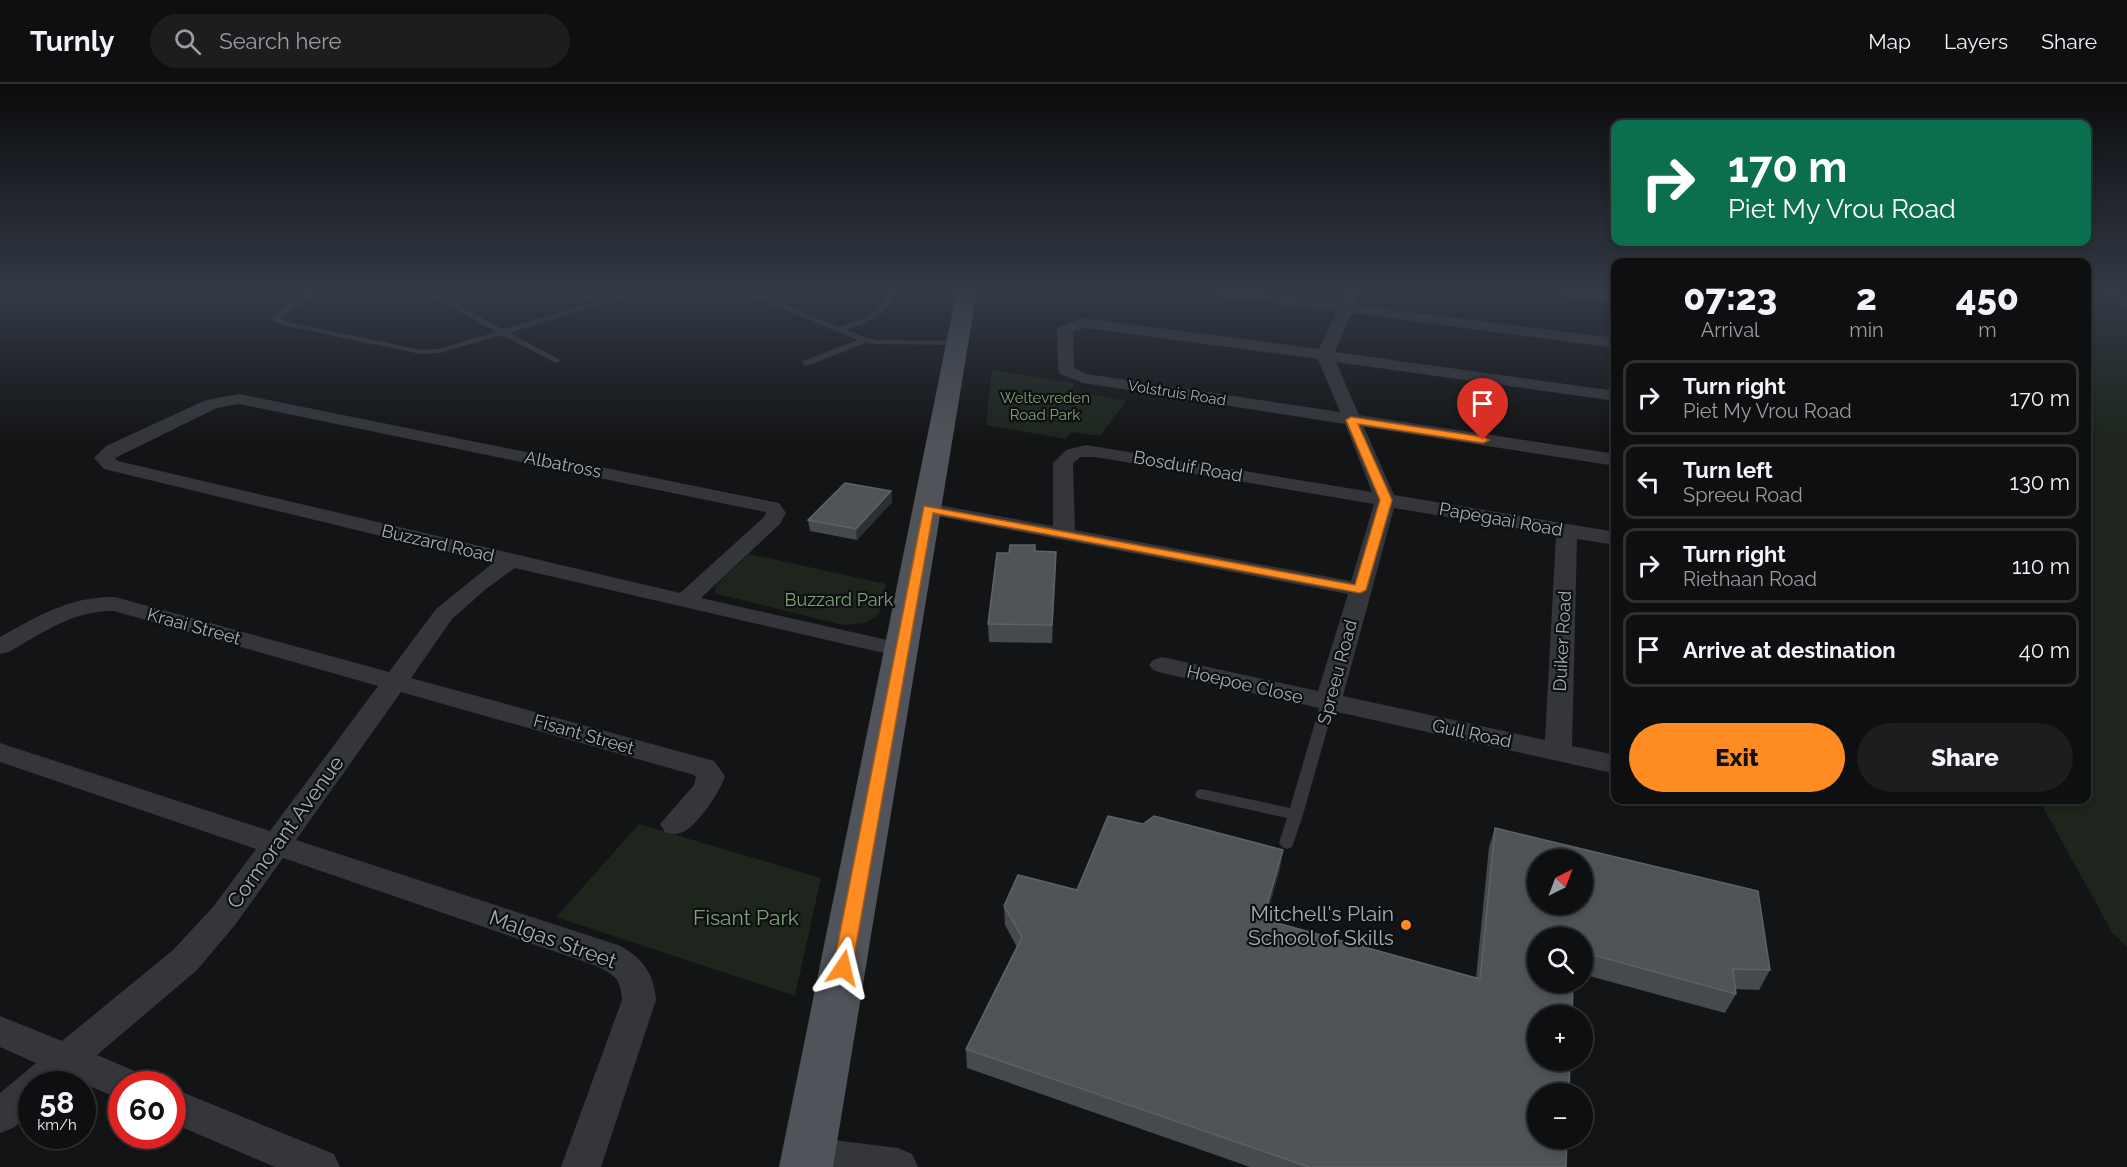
<!DOCTYPE html>
<meta charset="utf-8">
<style>
:root{--surface:#0e0f10;--page:#1c1d1e;--text:#f1f3f6;--muted:#9b9c9f;--line:#2e2f30;--accent:#fe8c22}
body{margin:0;font-family:Raleway,sans-serif;background:var(--page);color:var(--text);height:100vh;display:flex;flex-direction:column;font-size:22px;white-space:nowrap}
*{box-sizing:border-box;margin:0}
p{font-size:20px;color:var(--muted)}
.icon{flex:none;width:33px;height:33px;fill:none;stroke:currentColor;stroke-width:2;stroke-linecap:round;stroke-linejoin:round}
.map{position:relative;flex:1;overflow:hidden}
.side{position:absolute;left:1611px;top:174px;width:480px;height:546px;display:flex;flex-direction:column;background:var(--surface);border-radius:12px;box-shadow:0 3px 9px #0003,0 0 0 2px var(--line)}
.side>*{flex:none}
.banner{position:absolute;left:1611px;top:36px;width:480px;height:126px;border-radius:12px;box-shadow:0 3px 9px #0003,0 0 0 2px var(--line);background:#0b6e4f;color:#fff;overflow:hidden}
.needle{width:39px;rotate:42deg}
.controls{position:absolute;left:1527px;top:765px;display:grid;gap:12px}
.controls a{display:grid;place-items:center;width:66px;height:66px;border-radius:50%;background:var(--surface);box-shadow:0 3px 9px #0003,0 0 0 2px var(--line);font-size:30px}
.speed{position:absolute;left:18px;top:987px;display:flex;gap:12px;font-size:30px;font-weight:700;text-align:center}
.speed>*{display:grid;place-content:center;width:78px;height:78px;border-radius:50%;background:var(--surface);box-shadow:0 3px 9px #0003,0 0 0 2px var(--line);line-height:1}
.speed small{font-size:15px;font-weight:400}
.speed .limit{border:9px solid #d22;background:#fff;color:#111}
.pin{position:absolute;display:grid;place-items:center;width:51px;height:51px;color:#fff;margin:-62px -26px;border-radius:50% 50% 50% 0;rotate:-45deg;box-shadow:0 0 6px #0007}
.pin .icon{rotate:45deg}
.me{position:absolute;width:66px;margin:-33px;rotate:10deg;stroke-linejoin:round;filter:drop-shadow(0 0 4px #0008)}
.turn{display:flex;align-items:center;gap:21px;height:126px;padding:0 18px;font-size:27px}
.turn .icon{width:78px;height:78px;stroke-width:2.5}
.turn b{display:block;font-size:42px;line-height:51px}
.eta{display:flex;justify-content:space-evenly;align-items:center;height:102px;text-align:center}
.eta b{font-size:36px;font-weight:800;line-height:42px}
.action{display:flex;gap:12px;margin-top:auto;padding:12px 18px}
.action a{flex:1;height:69px;border-radius:36px;background:var(--accent);color:#111;font-size:24px;font-weight:800;line-height:69px;text-align:center}
.action a+a{background:var(--page);color:var(--text)}
ul{padding:0;list-style:none}
li{display:flex;align-items:center;gap:18px;height:75px;margin:0 12px 9px;padding:0 6px;border:3px solid var(--line);border-radius:12px}
li div{flex:1}
li b{display:block;font-size:22px}
li em{font-style:normal}
header{display:flex;align-items:center;gap:36px;box-sizing:border-box;height:84px;padding:0 30px;background:var(--surface);border-bottom:2px solid var(--line)}
header strong{font-size:28px}
nav{display:flex;gap:33px;margin-inline-start:auto;font-size:21px}
.search{width:420px;height:54px;background:var(--page);display:flex;align-items:center;gap:15px;box-sizing:border-box;padding:0 21px;border-radius:33px;color:var(--muted);font-size:22px}
.map>svg:first-child{display:block}
</style>
<header>
<strong>Turnly</strong>
<div class="search"><svg class="icon" aria-label="search" viewBox="0 0 24 24"><circle cx="10" cy="10" r="6"/><path d="M15 15l6 6"/></svg>Search here</div>
<nav><a>Map</a><a>Layers</a><a>Share</a></nav>
</header>
<div class="map">
<svg width="2127" height="1083" viewBox="0 0 2127 1083">
<rect width="100%" height="100%" fill="#131415"/>
<!-- green -->
<path fill="#1d251d" d="M2086,206h6l35,18v639l-15,-15 -73,-132h47z
M992,286l83,13 -4,8 55,10 -26,35 -29,-4 -5,7 -80,-14z
M749,470l137,30 -7,30 -14,9 -22,2 -126,-31 -2,-2 1,-7z
M639,740l182,54 -26,118 -239,-79z"/>
<g fill="none" stroke-linecap="round" stroke-linejoin="round">
<!-- service -->
<path fill="#34363b" fill-rule="evenodd" d="M309,206h9l-37,28 7,4 133,28 17,-1 58,-17 -75,-42h9l73,39 93,-27 -24,-12 -16,6 -4,-2c19,-12 32,1 50,5 11,2 31,-10 46,-9l-139,43 50,26 1,2 -4,2 -54,-28 -63,18 -18,1 -135,-28 -13,-5 -1,-2 6,-8z
M736,206h10l93,37c25,-9 40,-11 50,-37h8c-9,25 -27,32 -51,40l21,8 11,2 79,1 4,2 -4,2 -79,-1 -12,-1 -60,23 -4,-3 1,-2 55,-21z
M1328,614l7,4 -32,113 -11,32 -5,2 -5,-2 -3,-4 8,-25 -90,-20 -2,-4 2,-4 5,-1 88,19 31,-106z"/>
<!-- minor -->
<path fill="#34363b" fill-rule="evenodd" d="M1198,206h40l102,13 6,-13h14l-6,15 262,33v10l-265,-35 -16,39 281,39v10l-280,-39 23,53 257,39v12l-252,-39 30,68 222,37v13l-39,-6 -5,207 44,9v19l-454,-101 -9,-3 -4,-5 4,-5 9,-3 156,34 30,-97 -427,-81 -3,-4 3,-4 7,-2 125,23v-63l13,-13 20,-5 286,47 -27,-68 -262,-41 -23,-9 -2,-4 -1,-40 2,-3 24,-9 236,31 17,-38 -131,-17zM1085,244l233,31 22,53 -253,-38 -13,-6 -1,-36zM1081,373h14l279,47 -23,77 -276,-51 -2,-67zM1394,424l162,27 -11,205 -202,-44z
M1542,206h42l32,3v9l-67,-8z
M239,310l540,109 7,10 -6,11 -79,74 200,45 9,2 3,5 -3,5 -9,2 -386,-89 -29,21 -34,30 -41,59 303,83 11,15c-4,15 -28,50 -42,56 -7,3 -12,2 -18,0l-5,-8 34,-39 2,-8 -2,-2 -293,-83 -105,148 322,105c24,12 36,28 38,55l-55,167h-40l61,-167c-1,-23 -9,-26 -28,-35l-311,-107 -48,67 -38,45 -100,85 40,17 5,12h-20v16l-51,-22 -8,6h-31v28l-19,16 -13,5v-40l36,-30 -36,-16v-31l62,25 111,-91 40,-43 43,-58 -256,-87v-19l270,88 108,-145 -264,-75c-40,-1 -72,22 -105,41l-9,2v-17c37,-21 71,-41 115,-40l274,75 47,-63 57,-46 -389,-94 -10,-11 12,-12 100,-46zM239,320l526,108 1,1 -2,4 -84,76 -562,-132 -3,-3 102,-50z
M172,1004l162,66 6,13h-65l-103,-44z
M809,1053l89,11 14,6 6,13h-123l-5,-12 5,-13z"/>
<!-- tertiary -->
<path fill="#34363b" fill-rule="evenodd" d="M2095,206h23l9,5v13l-29,-14z"/>
<!-- primary -->
<path fill="#50545a" fill-rule="evenodd" d="M957,206h20l-144,877h-54z"/>
</g>
<!-- wall -->
<path fill="#46494d" d="M891,407l1,11 -35,38 -47,-9 -2,-11z
M1035,467l21,1 -4,91 -63,-1 -1,-18 21,-71z
M1143,740l137,45 -15,51 211,58 13,-131 6,-19 275,142 -11,20 -24,-1 1,5 -11,19 -143,-39v-36h-44l28,229h-316l-283,-99 -1,-19 51,-102 -12,-22 -1,-19 73,-16z"/>
<!-- shaded-wall -->
<path fill="#2d3032" d="M891,407l1,11 -35,38 -1,-11z
M1056,468v17l-4,74v-18z
M1283,766l-3,19 -20,70 3,-20z"/>
<!-- building -->
<path fill="#505458" stroke="#5d6267" stroke-width="1.5" fill-rule="evenodd" d="M845,399l46,8 -35,38 -48,-9z
M1010,461h25v6l21,1 -4,73 -64,-1 9,-71h12z
M1108,732l35,8 11,-8 129,34 -20,69 217,60 15,-151 263,63 12,79 -37,-1 3,25 -154,-42v-14h-44v44h35l-1,34h-34v44h32l-1,34h-31v44h29l-1,29h-257l-343,-118 56,-112 -18,-31 14,-31 59,15zM1538,776h44v44h-44z"/>
<!-- sky -->
<linearGradient id="sky" x2="0" y2="1"><stop stop-color="#0a0b0c"/><stop offset="0.58" stop-color="#333a46"/><stop offset="1" stop-color="#333a46" stop-opacity="0"/></linearGradient>
<rect width="2127" height="357" fill="url(#sky)"/>
<!-- route -->
<path fill="#fe8c22" stroke="#a55b16" stroke-width="1.5" d="M1351,333l132,20 6,3 -6,3 -125,-19 34,76 -26,90 -6,3 -427,-80 -81,455 -2,5 -7,3 -7,-3 -3,-5 91,-462 431,79 25,-85 -34,-80z"/>
<!-- markers -->
<circle fill="#fe8c22" stroke="#0e0f10" stroke-width="2" cx="1406" cy="841" r="6"/>
<g text-anchor="middle" dominant-baseline="central" stroke-width="4.5" stroke-linejoin="round" paint-order="stroke">
<!-- far-street labels -->
<g font-size="15" fill="#a4adb7" stroke="#0e0f10">
<text transform="translate(1177 309) rotate(9)">Volstruis Road</text>
</g>
<!-- far-park labels -->
<g font-size="15" fill="#7fa379" stroke="#0e0f10">
<text x="1045" y="314">Weltevreden<tspan x="1045" dy="17">Road Park</tspan></text>
</g>
<!-- street labels -->
<g font-size="18" fill="#a4adb7" stroke="#0e0f10">
<text transform="translate(563 380) rotate(11)">Albatross</text>
<text transform="translate(1188 382) rotate(10)">Bosduif Road</text>
<text transform="translate(1501 435) rotate(10)">Papegaai Road</text>
<text transform="translate(438 459) rotate(13)">Buzzard Road</text>
<text transform="translate(194 542) rotate(15)">Kraai Street</text>
<text transform="translate(1562 557) rotate(-87)">Duiker Road</text>
<text transform="translate(1337 588) rotate(-75)">Spreeu Road</text>
<text transform="translate(1245 600) rotate(13)">Hoepoe Close</text>
<text transform="translate(1472 649) rotate(12)">Gull Road</text>
<text transform="translate(584 650) rotate(16)">Fisant Street</text>
</g>
<!-- park labels -->
<g font-size="18" fill="#7fa379" stroke="#0e0f10">
<text x="839" y="515">Buzzard Park</text>
</g>
<!-- near-street labels -->
<g font-size="21" fill="#a4adb7" stroke="#0e0f10">
<text transform="translate(285 748) rotate(-54)">Cormorant Avenue</text>
<text transform="translate(553 855) rotate(20)">Malgas Street</text>
</g>
<!-- near-poi labels -->
<g font-size="21" fill="#a4adb7" stroke="#0e0f10" text-anchor="end">
<text x="1394" y="829">Mitchell's Plain<tspan x="1394" dy="24">School of Skills</tspan></text>
</g>
<!-- near-park labels -->
<g font-size="21" fill="#7fa379" stroke="#0e0f10">
<text x="746" y="833">Fisant Park</text>
</g>
</g>
</svg>
<div class="controls">
<a><svg class="needle" viewBox="-14 -14 28 28"><path d="M0-13l5 13h-10z" fill="#e53935"/><path d="M0 13l5-13h-10z" fill="#9b9c9f"/></svg></a>
<a><svg class="icon" aria-label="search" viewBox="0 0 24 24"><circle cx="10" cy="10" r="6"/><path d="M15 15l6 6"/></svg></a>
<a>+</a>
<a>−</a>
</div>
<div class="speed"><div>58<small>km/h</small></div><div class="limit">60</div></div>
<div class="pin" style="left:1483px;top:356px;background:#d93025"><svg class="icon" aria-label="arrive" viewBox="0 0 24 24"><path d="M6 21V4h12l-3 4 3 4H6"/></svg></div>
<svg class="me" style="left:843px;top:884px" viewBox="-20 -20 40 40"><path d="M0-17L14 15 0 8-14 15z" fill="#fe8c22" stroke="#fff" stroke-width="4"/></svg>
<div class="banner">
<div class="turn"><svg class="icon" aria-label="right" viewBox="0 0 24 24"><path d="M7 20v-9h11M14 6l5 5-5 5"/></svg><div><b>170 m</b>Piet My Vrou Road</div></div>
</div>
<section class="side">
<div class="eta">
<div><b>07:23</b><p>Arrival</p></div>
<div><b>2</b><p>min</p></div>
<div><b>450</b><p>m</p></div>
</div>
<ul>
<li><svg class="icon" aria-label="right" viewBox="0 0 24 24"><path d="M7 20v-9h11M14 6l5 5-5 5"/></svg><div><b>Turn right</b><p>Piet My Vrou Road</p></div><em>170 m</em></li>
<li><svg class="icon" aria-label="left" viewBox="0 0 24 24"><path d="M17 20v-9H6M10 6l-5 5 5 5"/></svg><div><b>Turn left</b><p>Spreeu Road</p></div><em>130 m</em></li>
<li><svg class="icon" aria-label="right" viewBox="0 0 24 24"><path d="M7 20v-9h11M14 6l5 5-5 5"/></svg><div><b>Turn right</b><p>Riethaan Road</p></div><em>110 m</em></li>
<li><svg class="icon" aria-label="arrive" viewBox="0 0 24 24"><path d="M6 21V4h12l-3 4 3 4H6"/></svg><div><b>Arrive at destination</b></div><em>40 m</em></li>
</ul>
<div class="action"><a>Exit</a><a>Share</a></div>
</section>
</div>
